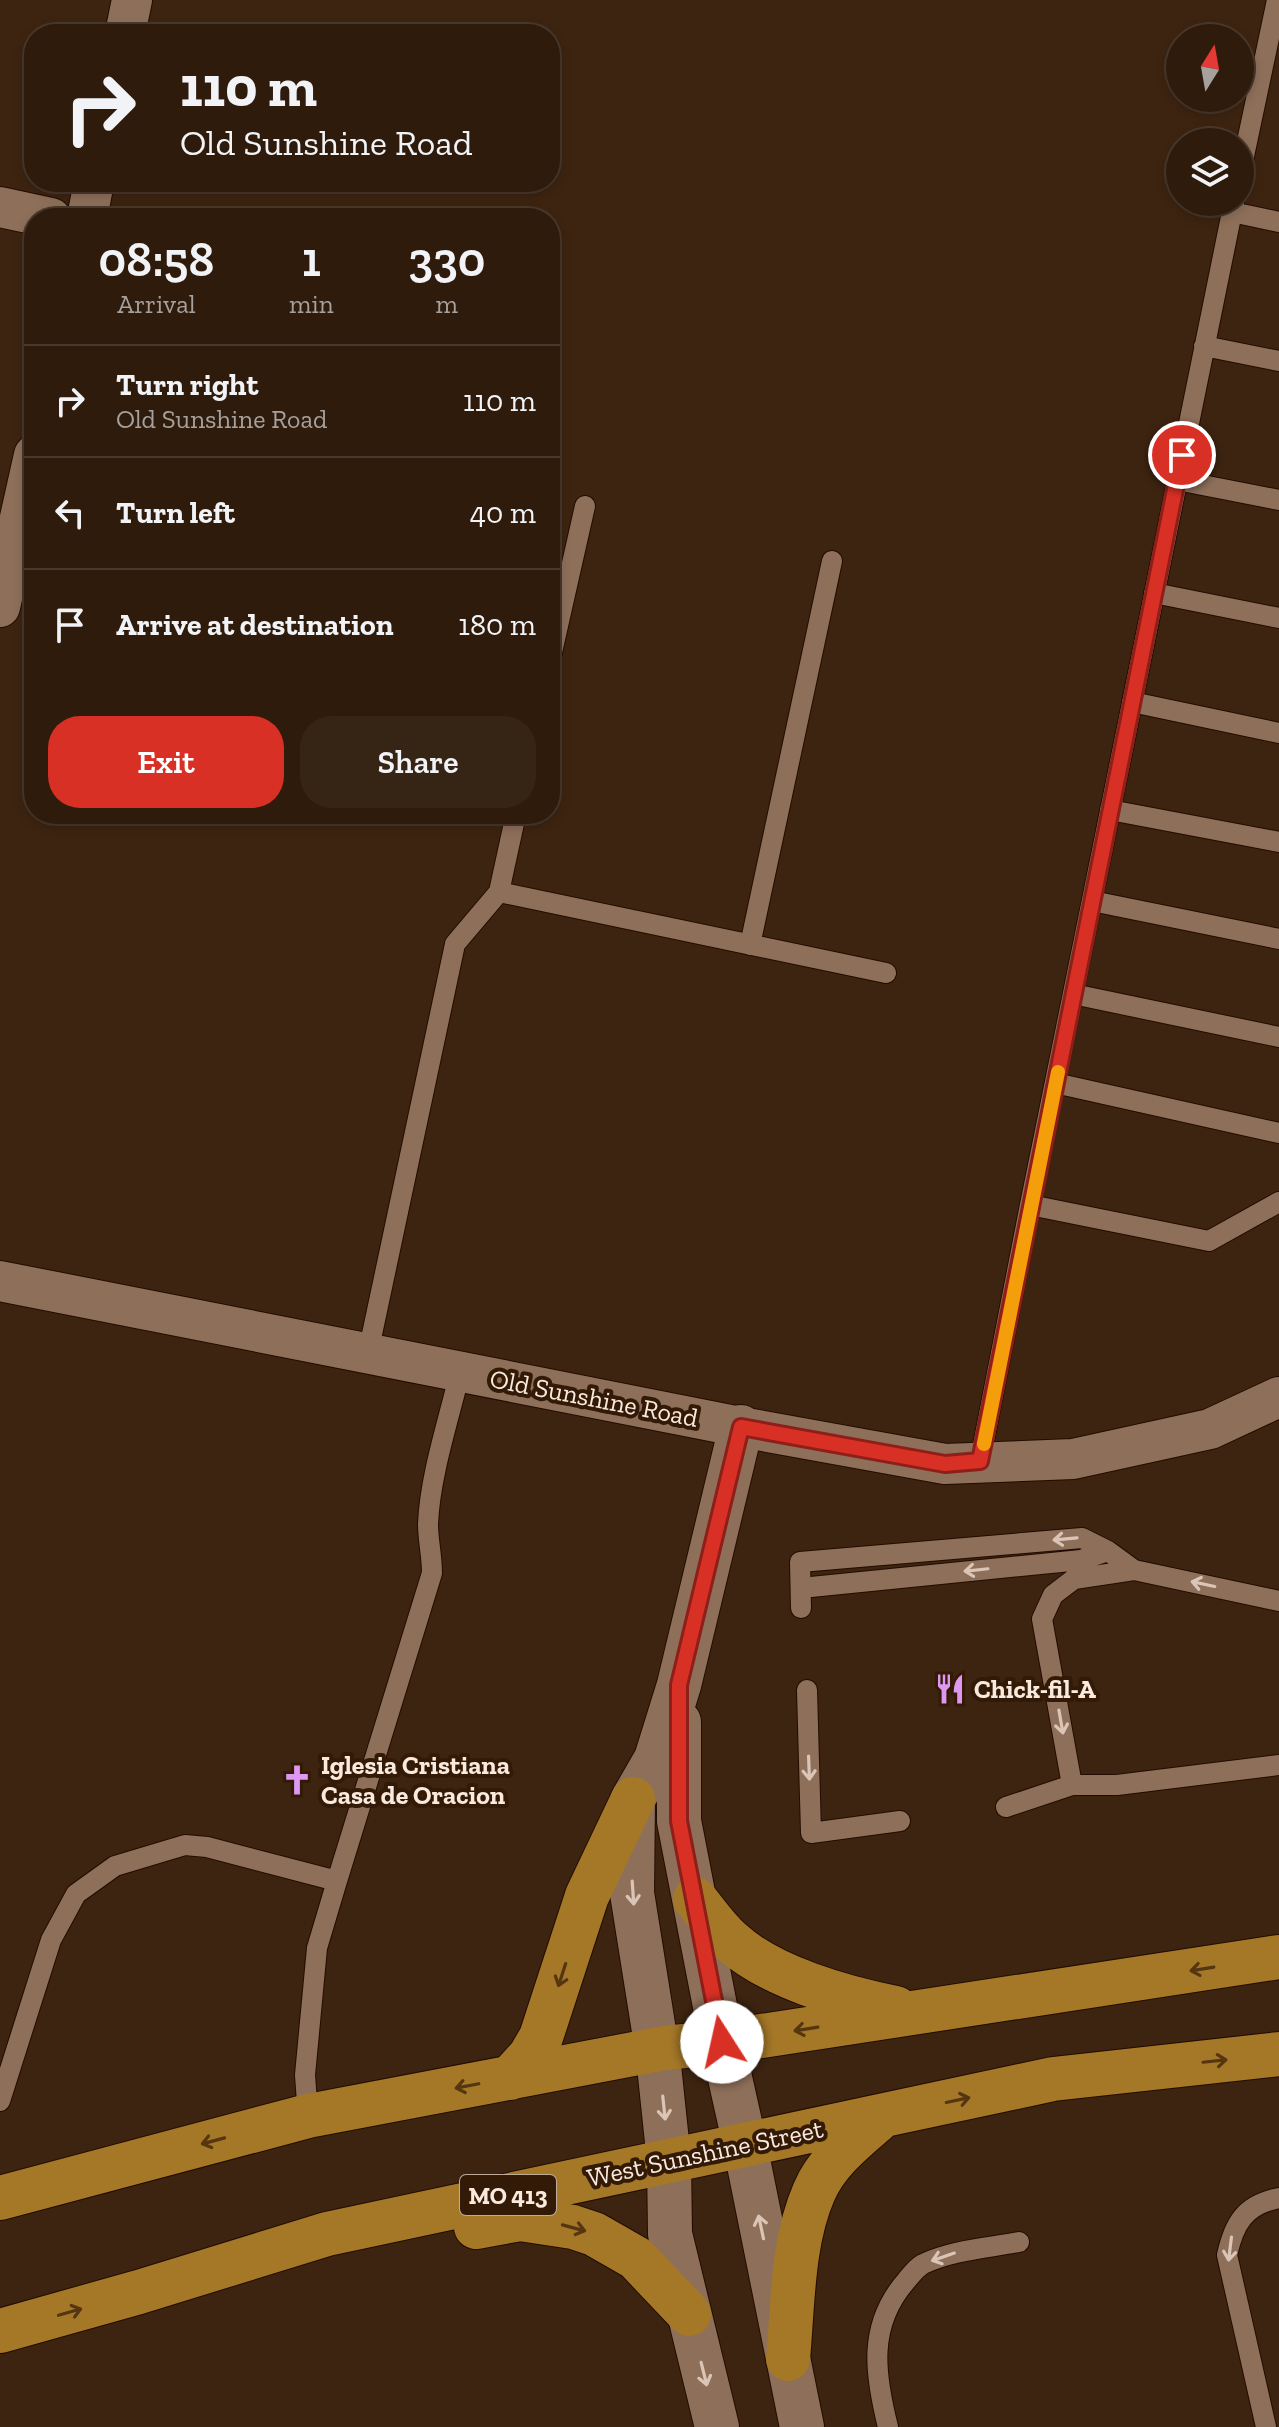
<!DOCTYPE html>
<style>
:root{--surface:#2e1b0c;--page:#362415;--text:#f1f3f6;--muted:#a7a19d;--line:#49392d;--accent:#d93025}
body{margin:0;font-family:"Zilla Slab",serif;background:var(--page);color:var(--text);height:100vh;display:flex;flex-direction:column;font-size:30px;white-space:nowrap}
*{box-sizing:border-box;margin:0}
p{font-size:26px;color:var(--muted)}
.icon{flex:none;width:44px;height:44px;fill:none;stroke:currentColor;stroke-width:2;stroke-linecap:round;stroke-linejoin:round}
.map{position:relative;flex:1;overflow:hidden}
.drawer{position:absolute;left:24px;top:208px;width:536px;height:616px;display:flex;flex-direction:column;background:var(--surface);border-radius:32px;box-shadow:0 4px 12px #0003,0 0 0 2px var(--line)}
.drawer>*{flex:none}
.hud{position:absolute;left:24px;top:24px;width:536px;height:168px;border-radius:32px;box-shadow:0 4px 12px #0003,0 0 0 2px var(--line);background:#2e1b0c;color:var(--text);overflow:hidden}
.needle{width:52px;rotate:11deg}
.buttons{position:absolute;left:1166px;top:24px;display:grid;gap:16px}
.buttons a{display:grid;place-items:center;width:88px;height:88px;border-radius:50%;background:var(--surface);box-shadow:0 4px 12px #0003,0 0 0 2px var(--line);font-size:40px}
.pin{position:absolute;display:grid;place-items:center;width:68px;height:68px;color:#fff;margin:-34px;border:4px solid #fff;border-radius:50%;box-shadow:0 2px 8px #0007}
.me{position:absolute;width:88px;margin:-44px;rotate:350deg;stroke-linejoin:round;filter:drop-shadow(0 0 6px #0008)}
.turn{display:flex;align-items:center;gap:28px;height:168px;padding:0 24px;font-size:36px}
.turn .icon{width:104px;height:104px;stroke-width:2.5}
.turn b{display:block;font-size:56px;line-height:68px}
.eta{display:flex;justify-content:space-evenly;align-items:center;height:136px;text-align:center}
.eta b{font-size:48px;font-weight:600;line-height:56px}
.button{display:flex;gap:16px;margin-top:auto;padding:16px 24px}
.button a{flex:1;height:92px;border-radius:32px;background:var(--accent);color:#fff;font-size:32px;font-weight:600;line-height:92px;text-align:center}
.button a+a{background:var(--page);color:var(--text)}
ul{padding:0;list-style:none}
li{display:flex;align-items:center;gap:24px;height:112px;padding:0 24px;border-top:2px solid var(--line)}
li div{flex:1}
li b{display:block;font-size:30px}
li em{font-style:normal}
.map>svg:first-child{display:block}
</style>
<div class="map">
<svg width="1279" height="2427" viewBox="0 0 1279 2427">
<rect width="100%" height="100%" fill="#3d2410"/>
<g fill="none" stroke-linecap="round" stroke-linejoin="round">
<!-- service casing -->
<g stroke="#230c00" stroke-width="22">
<path id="service" d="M1240,175l37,-175
M1234,202l-204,1003 179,36 70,-39
M1232,212l47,10
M1204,346l75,15
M1177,480l102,20
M1154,593l125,25
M550,661l35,-155
M1132,702l147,31
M1110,810l169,32
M499,892l387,81
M1092,901l187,38
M750,945l82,-384
M1073,994l206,43
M1055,1083l224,50
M368,1353l87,-409 44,-52 17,-78
M980,1461l50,-256
M801,1588l280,-28 27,-9
M1279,1601l-145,-31 -60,9 -21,16 -11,24 30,166h45l162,-20
M801,1608l-1,-46 282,-24 26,13 26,19
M807,1690l4,143 89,-12
M1006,1807l66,-22
M337,1881l95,-308c0,-17 -4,-33 -4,-49 2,-49 21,-105 32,-152
M0,2101l51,-161 25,-46 39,-28 70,-21 22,2 130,34 -20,67 -12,127 3,41
M888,2427c-13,-52 -21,-101 18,-146 5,-6 10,-13 17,-17 30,-14 64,-16 96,-22
M1266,2427l-39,-172c7,-31 17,-50 52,-57"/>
</g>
<!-- minor casing -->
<g stroke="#230c00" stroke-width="42">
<path id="minor" d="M125,34l7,-34
M0,207l51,11
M87,218l7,-36
M0,607l34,-152
M0,1281l741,146 204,37 128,-5 137,-30 69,-32"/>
</g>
<!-- tertiary casing -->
<g stroke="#230c00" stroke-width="46">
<path id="tertiary" d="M679,1722v99l43,221 23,103 57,282
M717,2427l-47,-193 -1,-73 -11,-105 -26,-163 1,-94 23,-40 23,-74 62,-258"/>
</g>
<!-- primary casing -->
<g stroke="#230c00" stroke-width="46">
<path id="primary" d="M695,1899c11,13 22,30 36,42 39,36 113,57 165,67
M510,2078l20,-22 11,-19 46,-141 46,-97
M0,2198l308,-82 357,-68 57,-6 557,-85
M476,2227l44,-8 53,8 21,7 42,24 53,56
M0,2331l139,-39 188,-58 726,-155 226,-25
M788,2359c5,-54 4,-117 26,-167 13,-31 42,-53 66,-74"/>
</g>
<!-- service -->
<use href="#service" stroke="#8e705a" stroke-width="20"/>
<!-- minor -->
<use href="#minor" stroke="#8e705a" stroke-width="40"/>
<!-- tertiary -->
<use href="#tertiary" stroke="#8e705a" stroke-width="44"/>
<!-- primary -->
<use href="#primary" stroke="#a57827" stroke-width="44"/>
</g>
<!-- one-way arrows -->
<defs><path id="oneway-shaft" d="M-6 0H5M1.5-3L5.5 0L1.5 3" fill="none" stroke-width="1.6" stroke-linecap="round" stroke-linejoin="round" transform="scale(2)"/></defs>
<g stroke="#dac5b6">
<use href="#oneway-shaft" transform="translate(1065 1539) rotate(175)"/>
<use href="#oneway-shaft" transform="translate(976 1570) rotate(174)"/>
<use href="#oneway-shaft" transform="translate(1203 1584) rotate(-168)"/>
<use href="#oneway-shaft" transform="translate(1061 1722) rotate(80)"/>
<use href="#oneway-shaft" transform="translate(809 1768) rotate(88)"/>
<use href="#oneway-shaft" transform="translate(633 1893) rotate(86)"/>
<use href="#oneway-shaft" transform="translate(664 2108) rotate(84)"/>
<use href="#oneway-shaft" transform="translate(761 2227) rotate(-102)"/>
<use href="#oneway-shaft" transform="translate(1230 2249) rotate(97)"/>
<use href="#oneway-shaft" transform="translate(943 2257) rotate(161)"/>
<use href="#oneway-shaft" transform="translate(704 2374) rotate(76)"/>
</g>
<g stroke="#553610">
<use href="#oneway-shaft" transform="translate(1202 1969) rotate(171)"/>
<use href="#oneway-shaft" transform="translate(562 1975) rotate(108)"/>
<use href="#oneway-shaft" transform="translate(806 2029) rotate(171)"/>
<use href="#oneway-shaft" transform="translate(1215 2061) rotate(-6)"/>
<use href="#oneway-shaft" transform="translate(467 2086) rotate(169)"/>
<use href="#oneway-shaft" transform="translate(958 2100) rotate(-12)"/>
<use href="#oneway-shaft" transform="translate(213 2141) rotate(165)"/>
<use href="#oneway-shaft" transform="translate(574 2228) rotate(15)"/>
<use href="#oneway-shaft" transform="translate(70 2312) rotate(-16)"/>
</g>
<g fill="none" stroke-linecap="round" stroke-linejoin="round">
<!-- route casing -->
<g stroke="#8d1f18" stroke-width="20">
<path id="route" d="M722,2042l-43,-221v-136l62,-258 204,37 35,-3 202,-1006"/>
</g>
<!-- route -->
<use href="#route" stroke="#d93025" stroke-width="14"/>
<!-- slow -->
<path stroke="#f59e0b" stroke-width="14" d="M984,1444l74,-372"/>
</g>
<!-- icons -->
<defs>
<g id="restaurant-bare" transform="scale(2.4)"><path d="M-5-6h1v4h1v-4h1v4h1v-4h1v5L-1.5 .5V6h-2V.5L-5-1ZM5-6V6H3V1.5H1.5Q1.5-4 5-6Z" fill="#de98f2" stroke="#331a06" stroke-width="2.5" paint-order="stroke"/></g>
<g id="church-bare" transform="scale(2.4)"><path d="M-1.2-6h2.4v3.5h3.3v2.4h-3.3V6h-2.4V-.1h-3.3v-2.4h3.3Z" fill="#de98f2" stroke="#331a06" stroke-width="2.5" paint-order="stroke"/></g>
</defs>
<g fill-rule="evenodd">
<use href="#restaurant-bare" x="950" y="1689"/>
<use href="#church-bare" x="297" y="1780"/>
</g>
<g text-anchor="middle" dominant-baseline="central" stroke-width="8" stroke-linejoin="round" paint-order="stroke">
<!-- shield labels -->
<rect fill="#331a06" stroke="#beab9c" stroke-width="2" x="460" y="2175" width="96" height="40" rx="6"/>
<g font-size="24" font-weight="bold" fill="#fae9dd">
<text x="508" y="2195">MO 413</text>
</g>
<!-- street labels -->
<g font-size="26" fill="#fae9dd" stroke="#331a06">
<text transform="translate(594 1398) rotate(11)">Old Sunshine Road</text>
<text transform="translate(705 2153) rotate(-12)">West Sunshine Street</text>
</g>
<!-- poi labels -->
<g font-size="26" font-weight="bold" fill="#fae9dd" stroke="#331a06" text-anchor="start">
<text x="974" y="1689">Chick-fil-A</text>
<text x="321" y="1765">Iglesia Cristiana<tspan x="321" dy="30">Casa de Oracion</tspan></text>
</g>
</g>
</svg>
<div class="buttons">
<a><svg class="needle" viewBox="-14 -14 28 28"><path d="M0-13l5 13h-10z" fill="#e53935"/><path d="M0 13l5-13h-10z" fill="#a7a19d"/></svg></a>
<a><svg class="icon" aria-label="layers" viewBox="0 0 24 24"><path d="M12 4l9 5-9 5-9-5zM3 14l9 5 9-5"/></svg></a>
</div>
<div class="pin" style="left:1182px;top:455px;background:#d93025"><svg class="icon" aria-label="arrive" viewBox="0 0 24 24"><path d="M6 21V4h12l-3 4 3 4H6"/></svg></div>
<svg class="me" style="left:722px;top:2042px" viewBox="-20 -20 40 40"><circle r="19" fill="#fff"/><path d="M0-13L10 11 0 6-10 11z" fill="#d93025"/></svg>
<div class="hud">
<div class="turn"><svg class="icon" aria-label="right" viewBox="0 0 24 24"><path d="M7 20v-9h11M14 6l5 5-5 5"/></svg><div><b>110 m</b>Old Sunshine Road</div></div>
</div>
<section class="drawer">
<div class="eta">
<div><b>08:58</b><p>Arrival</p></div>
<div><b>1</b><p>min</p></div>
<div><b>330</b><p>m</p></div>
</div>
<ul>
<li><svg class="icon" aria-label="right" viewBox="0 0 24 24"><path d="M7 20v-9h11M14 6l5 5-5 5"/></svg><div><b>Turn right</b><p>Old Sunshine Road</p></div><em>110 m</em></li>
<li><svg class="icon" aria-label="left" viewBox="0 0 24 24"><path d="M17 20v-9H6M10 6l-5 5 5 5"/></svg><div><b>Turn left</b></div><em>40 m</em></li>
<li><svg class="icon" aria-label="arrive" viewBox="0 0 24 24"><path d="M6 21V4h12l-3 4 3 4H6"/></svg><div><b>Arrive at destination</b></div><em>180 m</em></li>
</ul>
<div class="button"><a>Exit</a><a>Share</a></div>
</section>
</div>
